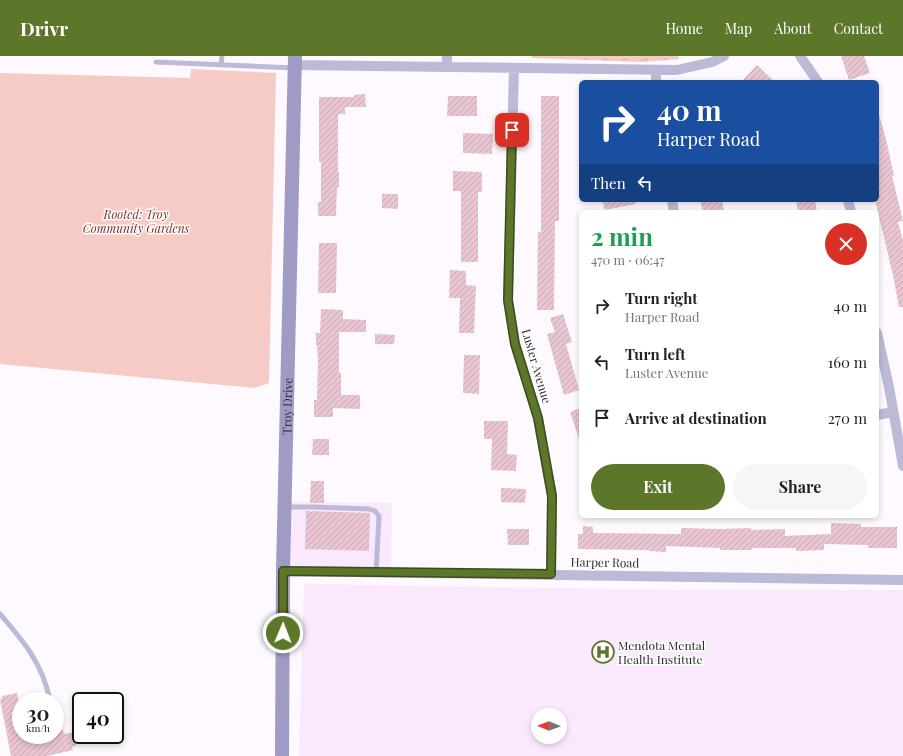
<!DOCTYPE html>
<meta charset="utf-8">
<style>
:root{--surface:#fff;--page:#f6f6f6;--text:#222;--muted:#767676;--accent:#5d772a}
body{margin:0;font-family:"Playfair Display",serif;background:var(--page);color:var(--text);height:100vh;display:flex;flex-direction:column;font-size:15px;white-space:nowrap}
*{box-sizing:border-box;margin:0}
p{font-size:13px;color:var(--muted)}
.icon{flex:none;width:22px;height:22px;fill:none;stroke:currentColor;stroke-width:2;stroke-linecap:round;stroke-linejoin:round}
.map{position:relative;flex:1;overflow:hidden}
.side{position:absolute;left:579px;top:154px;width:300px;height:308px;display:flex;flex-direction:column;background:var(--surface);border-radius:6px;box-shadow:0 2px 6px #0003}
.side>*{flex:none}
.banner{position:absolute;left:579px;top:24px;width:300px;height:122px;border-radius:6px;box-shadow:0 2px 6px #0003;background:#1a4fa0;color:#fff;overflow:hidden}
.needle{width:26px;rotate:271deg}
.fabs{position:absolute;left:531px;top:652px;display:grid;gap:8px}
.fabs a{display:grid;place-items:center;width:36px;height:36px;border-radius:50%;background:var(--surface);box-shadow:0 2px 6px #0003;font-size:20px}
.speed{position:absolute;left:12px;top:636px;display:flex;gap:8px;font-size:20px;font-weight:700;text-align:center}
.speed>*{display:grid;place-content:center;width:52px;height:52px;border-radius:50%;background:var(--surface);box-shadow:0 2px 6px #0003;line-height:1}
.speed small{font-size:10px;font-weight:400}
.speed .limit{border:2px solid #111;border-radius:6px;background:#fff;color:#111}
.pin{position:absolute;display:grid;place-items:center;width:34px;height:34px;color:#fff;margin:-17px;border-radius:8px;box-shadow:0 2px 6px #0006}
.me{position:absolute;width:44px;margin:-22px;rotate:1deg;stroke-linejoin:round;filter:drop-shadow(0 0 3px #0008)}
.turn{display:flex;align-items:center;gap:14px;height:84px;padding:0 12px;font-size:18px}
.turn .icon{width:52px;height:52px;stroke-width:2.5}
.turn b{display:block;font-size:28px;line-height:34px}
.then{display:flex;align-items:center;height:38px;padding:0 12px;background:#0003;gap:8px;font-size:15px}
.round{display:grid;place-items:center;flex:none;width:42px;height:42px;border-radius:21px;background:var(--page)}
.head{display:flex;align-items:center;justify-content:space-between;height:68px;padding:0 12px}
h1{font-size:24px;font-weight:700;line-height:30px;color:#1e9e55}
.primary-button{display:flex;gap:8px;margin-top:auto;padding:8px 12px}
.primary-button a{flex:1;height:46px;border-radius:24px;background:var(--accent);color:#fff;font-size:16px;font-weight:700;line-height:46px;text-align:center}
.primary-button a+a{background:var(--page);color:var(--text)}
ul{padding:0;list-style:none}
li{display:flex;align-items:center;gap:12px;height:56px;padding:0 12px}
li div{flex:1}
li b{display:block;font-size:15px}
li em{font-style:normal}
header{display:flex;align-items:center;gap:24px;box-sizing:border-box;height:56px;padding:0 20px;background:var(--accent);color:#fff}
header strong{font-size:19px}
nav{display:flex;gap:22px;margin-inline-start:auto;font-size:14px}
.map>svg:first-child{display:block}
</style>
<header>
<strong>Drivr</strong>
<nav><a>Home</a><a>Map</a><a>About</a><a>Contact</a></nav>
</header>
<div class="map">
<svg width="903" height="700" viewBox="0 0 903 700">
<defs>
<pattern id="forest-crowns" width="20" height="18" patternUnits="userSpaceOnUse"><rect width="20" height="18" fill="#f7cbc5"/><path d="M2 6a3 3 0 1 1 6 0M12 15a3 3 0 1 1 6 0" fill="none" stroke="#d4aeaa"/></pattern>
<pattern id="building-hatch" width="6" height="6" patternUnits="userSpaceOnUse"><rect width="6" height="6" fill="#e8c5d1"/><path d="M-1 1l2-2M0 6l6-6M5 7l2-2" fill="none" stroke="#c7a9b4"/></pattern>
</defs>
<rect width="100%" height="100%" fill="#fdf9fe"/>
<!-- built -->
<path fill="#fae9fc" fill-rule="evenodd" d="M285,446l107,1 -1,70 -108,-2z
M304,528l391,6h208v166h-604zM538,659h22v22h-22z"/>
<!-- green -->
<path fill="#f7cbc5" d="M191,13l85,4 -7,310 -14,5 -255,-24v-291l190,5z"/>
<!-- forest -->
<path fill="url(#forest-crowns)" d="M532,0h146l1,3 -38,3 -109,-4z"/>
<!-- building -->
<path fill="url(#building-hatch)" d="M841,0h23l6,17 -21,7z
M757,9l18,17h-34z
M365,38l1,13h-21v7h-7v58h1v15h-2l-1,29h-18v-14h3v-40h-2v-65h35v-2z
M448,40h29v20h-30z
M541,40h18v125h-4l-1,89h-17l1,-78h3z
M879,59l7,24 8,37h-2l11,45 -5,1 5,19v66h-4l-6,-32 -18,-75h2v-84z
M463,77l30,1 -1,20 -29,-1z
M453,115l29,1v20h-4v70h-17v-71h-8z
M382,138h16v15l-16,-1z
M602,144h33l1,4 -31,6z
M700,144h22l2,12h-21z
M796,144h19l2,12h-19z
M319,187h18l-1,50h-18z
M450,214l16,1v14l10,1 -2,47h-15l1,-35h-11z
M321,253l22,1v9l23,1v12h-27v41h2v22h19v14l-27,-1v9h-19v-17h3l1,-38 -1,-17h-1v-12h4z
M563,258l9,28 -6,2 13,46 -15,5 -17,-61 8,-2 -5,-14z
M375,278l20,1 -1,9h-19z
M464,299h16l-1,39 -16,-1z
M581,352v31h-2l-9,-27z
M484,365h24l-1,33 10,1 -1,16 -25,-1 1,-31h-8z
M313,383h16v16h-17z
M311,425h13v22h-14z
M501,432l25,1 -1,14 -24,-1z
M306,455l64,2 -1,38 -64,-2z
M831,467l30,1v3h36v21h-29v-3l-44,-1v6l-28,1v-3h-44v2h-32v-2l-54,-2v6l-17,-1v-1l-71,-1v-15h5v-8l10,1v6l88,1v-6l38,1 32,-1v2l34,-1v7l46,-2z
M507,473h22v16h-21z
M17,637l2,10 2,-1v33h10l1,3 11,-3h12v-3l8,-2 1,4 10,-2 2,14 -4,1 1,3 -26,6h-36l-11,-57h2v-3z"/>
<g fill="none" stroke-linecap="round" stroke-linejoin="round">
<!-- lane -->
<path stroke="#bdbad7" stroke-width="5" d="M156,6l138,6
M221,9l1,-9
M286,451h27l56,2 6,2 4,5 -3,57
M0,558c24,28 43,50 50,87"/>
<!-- street -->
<path stroke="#bdbad7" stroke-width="10" d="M447,0v11
M800,0l18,26
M295,9l382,5 35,-8 12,-6
M514,12l-6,232 7,44 23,74 14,78 -1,78
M656,14v12
M672,144l2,12
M848,144l3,12
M877,277l12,54 14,79
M877,359l16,-3
M283,515l620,9"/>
<!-- secondary -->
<path stroke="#9f9bc5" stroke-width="14" id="s1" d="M282,700l1,-185 12,-515"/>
</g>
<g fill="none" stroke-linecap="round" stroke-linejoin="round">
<!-- route casing -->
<g stroke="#3c4d1b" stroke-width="10">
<path id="route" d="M283,577v-62l268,3 1,-78 -14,-78 -23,-74 -7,-44 4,-170"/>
</g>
<!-- route -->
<use href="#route" stroke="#5d772a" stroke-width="7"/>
</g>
<!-- icons -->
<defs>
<g id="hospital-ring" transform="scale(1.15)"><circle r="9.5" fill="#fff" stroke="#5d772a" stroke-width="1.5"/><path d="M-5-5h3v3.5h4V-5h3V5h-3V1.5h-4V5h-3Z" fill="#5d772a"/></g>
</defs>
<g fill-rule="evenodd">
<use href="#hospital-ring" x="603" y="596"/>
</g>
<g text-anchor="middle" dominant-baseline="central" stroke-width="3" stroke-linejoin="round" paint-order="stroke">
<!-- park labels -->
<g font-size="12" font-style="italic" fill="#822b25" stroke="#fff">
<text x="136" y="158">Rooted: Troy<tspan x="136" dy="14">Community Gardens</tspan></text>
</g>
<!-- street labels -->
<g font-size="12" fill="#302832" stroke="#fff">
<text transform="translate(537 310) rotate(74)">Luster Avenue</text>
<text stroke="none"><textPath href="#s1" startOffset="350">Troy Drive</textPath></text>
<text transform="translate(605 506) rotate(1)">Harper Road</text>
</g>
<!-- poi labels -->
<g font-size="12" fill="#302832" stroke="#fff" text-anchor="start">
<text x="618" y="589">Mendota Mental<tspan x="618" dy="14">Health Institute</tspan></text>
</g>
</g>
</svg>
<div class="fabs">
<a><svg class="needle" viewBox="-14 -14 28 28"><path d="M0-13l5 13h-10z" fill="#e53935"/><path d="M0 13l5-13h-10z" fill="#767676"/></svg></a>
</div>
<div class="speed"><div>30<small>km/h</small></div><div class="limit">40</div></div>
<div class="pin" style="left:512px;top:74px;background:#d93025"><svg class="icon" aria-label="arrive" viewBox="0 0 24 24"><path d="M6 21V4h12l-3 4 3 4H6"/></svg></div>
<svg class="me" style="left:283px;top:577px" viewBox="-20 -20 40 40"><circle r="17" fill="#5d772a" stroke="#fff" stroke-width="3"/><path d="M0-11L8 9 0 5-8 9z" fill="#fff"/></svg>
<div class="banner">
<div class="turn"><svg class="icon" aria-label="right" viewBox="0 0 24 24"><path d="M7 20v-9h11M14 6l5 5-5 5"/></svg><div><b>40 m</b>Harper Road</div></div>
<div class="then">Then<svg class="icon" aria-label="left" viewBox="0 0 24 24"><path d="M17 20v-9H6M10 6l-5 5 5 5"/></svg></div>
</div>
<section class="side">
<div class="head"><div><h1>2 min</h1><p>470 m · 06:47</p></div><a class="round" style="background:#d93025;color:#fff"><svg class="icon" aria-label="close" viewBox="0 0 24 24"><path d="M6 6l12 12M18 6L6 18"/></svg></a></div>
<ul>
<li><svg class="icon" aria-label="right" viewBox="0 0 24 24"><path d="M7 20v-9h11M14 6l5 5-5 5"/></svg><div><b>Turn right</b><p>Harper Road</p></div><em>40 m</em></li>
<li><svg class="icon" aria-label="left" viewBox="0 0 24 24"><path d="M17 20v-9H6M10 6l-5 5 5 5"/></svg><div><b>Turn left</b><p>Luster Avenue</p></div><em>160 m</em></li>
<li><svg class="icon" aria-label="arrive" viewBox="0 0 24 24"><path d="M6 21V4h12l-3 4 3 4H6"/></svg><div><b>Arrive at destination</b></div><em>270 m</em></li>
</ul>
<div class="primary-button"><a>Exit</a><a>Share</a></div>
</section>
</div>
